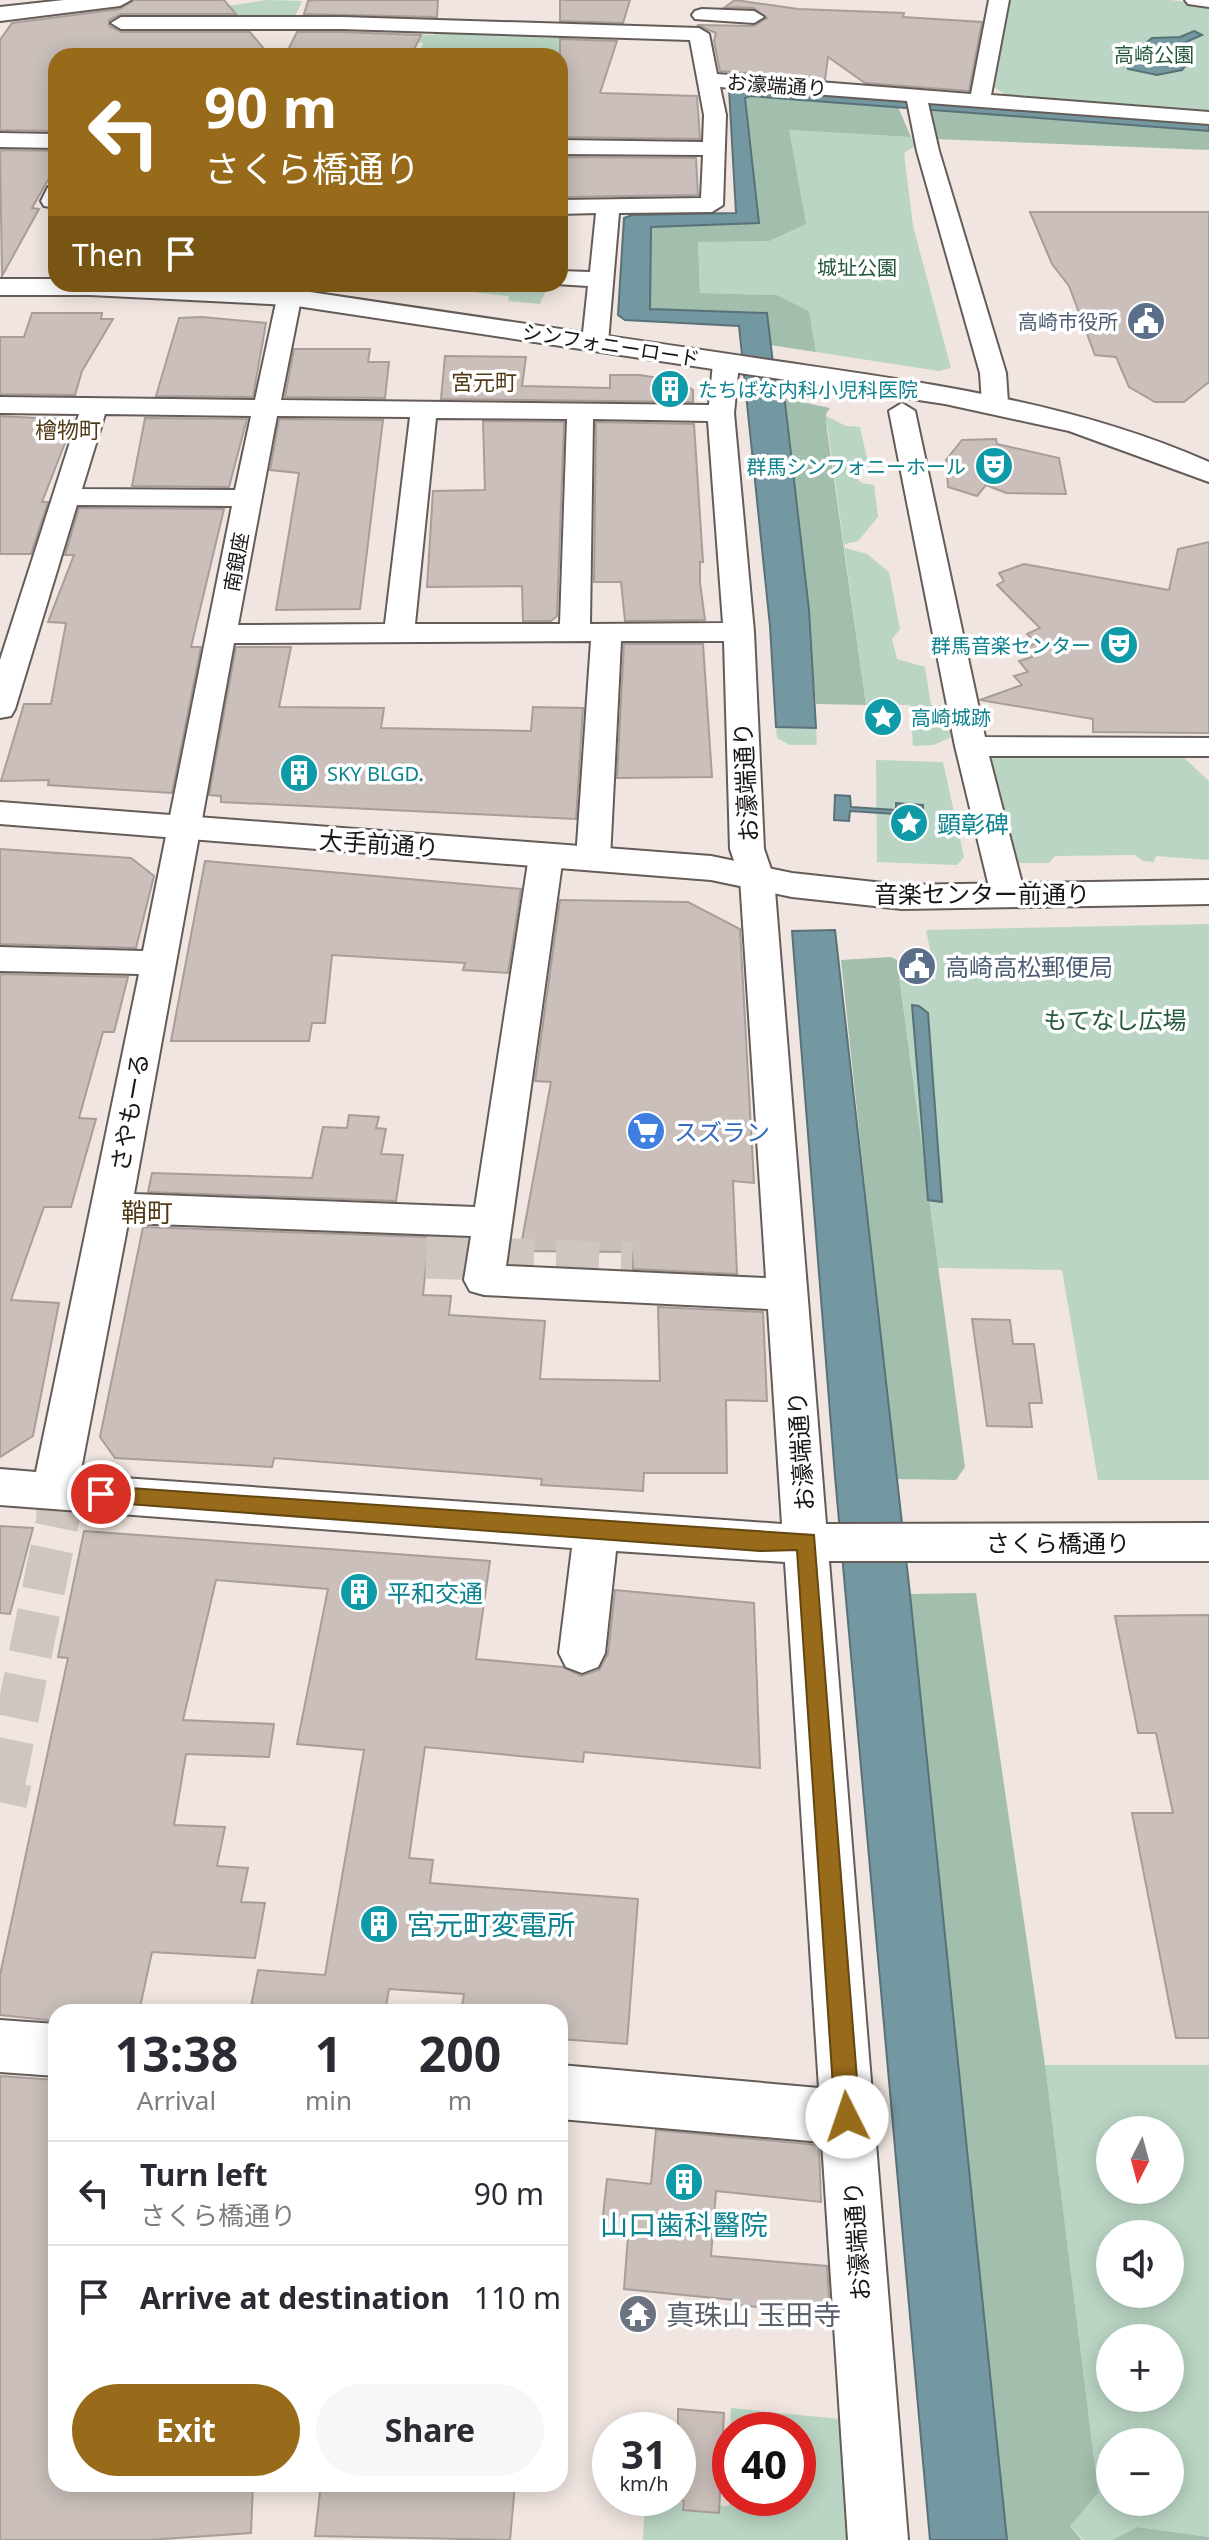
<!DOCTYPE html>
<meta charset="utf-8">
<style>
:root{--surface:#fff;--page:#f7f7f7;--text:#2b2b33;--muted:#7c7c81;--line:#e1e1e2;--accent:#986b1a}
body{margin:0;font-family:"Noto Sans","Noto Sans JP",sans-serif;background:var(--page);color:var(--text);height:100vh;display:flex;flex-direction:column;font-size:30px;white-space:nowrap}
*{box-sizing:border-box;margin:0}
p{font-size:26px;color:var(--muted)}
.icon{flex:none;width:44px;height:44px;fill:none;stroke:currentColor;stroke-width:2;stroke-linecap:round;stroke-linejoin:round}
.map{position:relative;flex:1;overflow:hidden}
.sheet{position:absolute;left:48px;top:2004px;width:520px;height:488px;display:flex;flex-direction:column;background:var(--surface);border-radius:24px;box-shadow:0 4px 20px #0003}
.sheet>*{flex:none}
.banner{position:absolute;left:48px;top:48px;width:520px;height:244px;border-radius:24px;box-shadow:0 4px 20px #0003;background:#986b1a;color:#fff;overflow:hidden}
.needle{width:52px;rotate:186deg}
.tools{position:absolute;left:1096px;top:2116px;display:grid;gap:16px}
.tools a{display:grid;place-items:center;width:88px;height:88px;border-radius:50%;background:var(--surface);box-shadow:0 4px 20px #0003;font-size:40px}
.speed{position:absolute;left:592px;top:2412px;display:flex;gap:16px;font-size:40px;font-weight:700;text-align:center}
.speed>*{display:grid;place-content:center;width:104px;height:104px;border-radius:50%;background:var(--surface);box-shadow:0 4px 20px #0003;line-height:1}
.speed small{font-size:20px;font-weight:400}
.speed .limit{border:12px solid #d22;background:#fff;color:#111}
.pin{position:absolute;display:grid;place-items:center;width:68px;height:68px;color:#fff;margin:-34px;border:4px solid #fff;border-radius:50%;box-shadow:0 2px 8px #0007}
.me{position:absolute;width:88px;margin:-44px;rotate:356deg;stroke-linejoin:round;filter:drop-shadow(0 0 6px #0008)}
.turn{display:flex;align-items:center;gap:28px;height:168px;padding:0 24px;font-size:36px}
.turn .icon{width:104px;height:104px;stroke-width:2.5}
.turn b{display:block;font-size:56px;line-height:68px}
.then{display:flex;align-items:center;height:76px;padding:0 24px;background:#0003;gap:16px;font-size:30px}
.eta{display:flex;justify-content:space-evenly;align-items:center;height:136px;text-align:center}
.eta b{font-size:48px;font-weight:700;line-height:56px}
.button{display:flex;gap:16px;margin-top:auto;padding:16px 24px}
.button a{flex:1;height:92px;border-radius:48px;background:var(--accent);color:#fff;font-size:32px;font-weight:700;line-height:92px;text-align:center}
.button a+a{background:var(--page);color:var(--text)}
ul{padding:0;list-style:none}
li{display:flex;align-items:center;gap:24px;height:104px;padding:0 24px;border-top:2px solid var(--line)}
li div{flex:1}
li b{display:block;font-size:30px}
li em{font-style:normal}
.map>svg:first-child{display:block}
</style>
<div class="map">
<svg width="1209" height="2540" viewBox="0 0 1209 2540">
<rect width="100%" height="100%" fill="#f0e5e0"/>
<!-- green -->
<path fill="#bad5c4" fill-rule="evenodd" d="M267,0l35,1 -9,20h-134l3,-5z
M1005,0h165l39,4v109l-198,-15 -24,-15z
M437,29l178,3 -10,26 -185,-7 3,-8 -24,-1 4,-8 31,1z
M789,130l122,7 4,9 -11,7 9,73 38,142 -12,3 -123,-19 -7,-41 -32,-16 -77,-2 -2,-52h71z
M465,286l44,5 3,-5 35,2 -7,16 -32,-3 1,-5 -46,-5z
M826,416l20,10 14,1 9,40 -15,9 8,7 12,2 4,32 -20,24 -13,3v4l22,6 22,18 11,57 -8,10 5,20 28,8 6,38 17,1 3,31 -17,8 -21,1 -3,-41h-44z
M776,727l40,1 1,17h-27l-13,-7z
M1182,756l27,25v79l-53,-4 -2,6 -11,-1 -8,-6 -80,1 -6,7h-34l-26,-106z
M876,760l67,2 21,95 -7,8 -80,-3z
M1209,924v556h-111l-36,-210 -124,-2 -38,-288 36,-1 -10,-49z
M1045,2065h164v472l-70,-10 -27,13h-28l-14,-14zM1110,2130h60v60h-60zM1110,2234h60v60h-60zM1110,2338h60v60h-60zM1110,2442h60v60h-60z
M731,2408l119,12 5,120h-212l2,-40 84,6 1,-38v30h68v-68h-68z"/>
<!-- forest -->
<path fill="#a1bfac" d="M750,96l148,11 13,30 -122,-7 17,94 -37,17 -71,1 2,51 77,2 32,16 7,41 -46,-7 -4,-32 -117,-4 2,-83 108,-4 -14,-124z
M927,109l282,22v19l-274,-11z
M777,397l53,11 -4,6 1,16 39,275 -50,-1 -31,-302z
M891,957l6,3 68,507 -9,13 -60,-1 -55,-519z
M976,1593l69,472 53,428 -28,33 12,14h-75l-97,-946z
M1138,2527l71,10v3h-97z"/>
<!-- water -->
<path fill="#7498a1" stroke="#597177" stroke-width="2" d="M1194,31l8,4 -25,11 4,13 7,4 -6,7 -25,5 -29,-6 -2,-9 -9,-8 3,-4 23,-3 9,-7 28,-1z
M737,86l472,36v9l-459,-35 -5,2 14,125 -108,4 -1,82 117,4 10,84 8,5 24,208 7,118 -40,-1 -6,-101 -31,-300 -114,-6 -7,-5 6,-97 8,-3 104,-2 -7,-124z
M835,795l15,1 1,11 45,3v-7l27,2v18l-27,-2v-7l-46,-3 -1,10 -15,-1z
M835,930l75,664 97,946h-77l-95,-1064 -43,-545z
M912,1005l7,1 9,7 14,189 -14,-2z"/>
<!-- building -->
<path fill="#cabfbb" stroke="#a89d99" stroke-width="2" d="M134,0h90l12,14h-115l-12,6v6l12,6h129l20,24h-214v75l-56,-1v-90l12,-17 108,-14z
M316,0h122l-1,17 -133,-3 4,-13z
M560,0h70l-7,23 -63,-2z
M735,0l63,9 106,4 -1,4 79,5 -13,69 -104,-8 -37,-26 -3,23 -105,-9 -6,-30 2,-8 -19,-8 57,1 13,-8 -13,-10 -29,-1z
M297,32h45l79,3 -10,21h-126z
M560,39l57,2 -17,52 97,3 3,43 -140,-2z
M0,150l56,1v15l-24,42 7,1 -37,67z
M560,157l136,1 2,37 -138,2z
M1030,212h179v170l-25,20h-29l-26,-15 -13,-30 -21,-2 -26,-69 -17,-22z
M32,313h70l-1,6h12l-31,52 -7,24 -75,-1v-57h24z
M202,317l64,6 -13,74 -97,-1 23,-78z
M294,349h76l-2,13h21l-4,36 -100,-1z
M445,356l81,1 -4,29 88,2v-13h30l41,7 12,8v12l-252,-3z
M0,416l74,4 -32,82h6l-17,52h-31z
M145,418l102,1 -18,68 -97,-1z
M279,419l104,1 -23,189 -84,1 23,-137 -29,-3z
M483,421l81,1 -7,194 -6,5h-28l-1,-35 -95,1 6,-96 52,-1z
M596,422l98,2 9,138h-3v21l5,37 -80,1 -4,-39h-27z
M996,439l1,5 62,14 7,36 -60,-1 -20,-8 -9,11 -29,-9 -2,-27 16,-20z
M79,508l145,1 -33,138h10l-29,146 -124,-8 1,-5 -48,1 23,-77h27l15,-81 -18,-1 26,-67h-9z
M1209,542v191l-116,-1v-13l-113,-19 42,-15 -8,-9 14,-4 -9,-11 13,-4 -9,-9 13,-5 -9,-9 13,-6 -43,-43 7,-4 -5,-8 25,-9 145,26 9,-41z
M624,644h79l9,133 -95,1z
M236,647h55l-12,60 105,1 -3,20 150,3 2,-24 50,1 -7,111 -355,-17v-6l-12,-1z
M0,849l131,9 23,18 -18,72 -136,-4z
M205,861l316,28 -13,84 -45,-3 2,-7 -133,-8 -7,68h-13l-3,18h-138z
M560,900l128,2 52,27 14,254 -21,-2 4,93 -104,-5 -1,-17 -112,-1 31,-169 -16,-1z
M0,974l128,3 -14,55h-11l-24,86 17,1 -25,88h-27l-33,93 48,3 -26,133 -33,21z
M349,1115l30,2 -3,11 10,1 -5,25 22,1 -7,46 -248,-9 4,-19 160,5 11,-51 24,1z
M143,1227l286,10 -6,58 28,1 -2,19 96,6 -5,58 120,2 -2,-74 105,5 4,89 -41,-1 1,73h-83l-1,18 -102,-6 1,-6 -268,-21 -2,9 -157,-9 -15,-21z
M972,1319l38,1 3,24h21l8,59h-13l3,24 -45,-1z
M0,1526l33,2 -23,86 -10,-1z
M84,1531l406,30 -14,98 87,8 18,9 18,-6 9,-16 7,-64 139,13 6,165 -176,-16 -1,10 -158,-15 -16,111 24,2 -3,23 208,16 -11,145 -67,-5v-27h-99l3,-18 -75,-5 -4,23 -85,-7 -1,7h-49l8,-42 67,5 39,-225 -67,-6 31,-155 -112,-9 -33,140 91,4 -5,33 -83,-3 -12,71 51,2 -8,39 31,2 -7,34 24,1 -10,55 -103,-6 -13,60h-83v9l-56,-6v-40l68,-317 -10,-1z
M1209,1615v423h-33l-44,-225h41l-17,-80h-18l-23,-117z
M0,2076l56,4v404h197l-2,49 -103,7h-148z
M656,2130l163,15 2,57 -105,-11 -5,65 116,10 3,47 -96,-8v-5l-110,-11 4,-53 -27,-3 6,-54 44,5z
M678,2409l46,4 -5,100 -36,-3 1,-9 -6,-1z
M321,2484l115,4 1,-4h78l-5,56 -195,-4z"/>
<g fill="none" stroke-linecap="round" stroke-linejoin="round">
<!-- minor-tunnel-far1 -->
<path stroke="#d0c6c1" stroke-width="43" stroke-dasharray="43 22" stroke-linecap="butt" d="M426,1257l206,7
M4,1782l54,-263v-28"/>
<!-- minor-tunnel -->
<path stroke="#d0c6c1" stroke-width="54" stroke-dasharray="54 27" stroke-linecap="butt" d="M0,1802l5,-22"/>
<!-- minor casing -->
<g stroke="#655c58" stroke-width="4">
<path id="minor" d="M989,0h20l-18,95 218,17v12l-281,-21 11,48 67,222 2,30 -13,8 -13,-8 -2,-30 -63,-222 -10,-50 -187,-14 6,28 -3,90 -11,7 -93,1 -11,129 -13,8 -13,-8 6,-56 -33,-2h5v-13l30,1 6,-59 -36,1v-14l141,-2 2,-43 -143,-1v-14l143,2 1,-27 -14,-75 -348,-11h-221l-10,-6 10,-6h221l357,11 10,6 8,40 254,20z
M1185,0h24v7l-21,-3z
M702,9l52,2 10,6 -10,6 -59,-4 -3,-4 3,-4z
M0,133l56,1v14l-56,-1z
M56,185v23l-12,-2 -3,-5 7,-14z
M280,284h24l-23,116 428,5 4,-42 13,-8 9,3 4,5 -5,50 20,219 10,217 10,29 52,646 383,-1v38h-380l79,979h-60l-26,-398 -262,-23v-54l259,23 -34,-526 -169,-11 -11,102 -7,14 -16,6 -16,-6 -7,-14 13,-105 -572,-43v-36l36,3 103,-498 -139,-3v-24l143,4 89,-445 -155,-1 -62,204 -4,7 -11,2v-58l79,-246 -79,-1v-16l255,3zM105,414l146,2 -16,74 -153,-1zM277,416l133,1 -25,207 -147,1zM436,418l131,1 -7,205h-145zM593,419l115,2 15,202 -133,1zM591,641l-15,218 5,7 12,4 12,-4 5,-7 11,-218h103l6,208 10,29 26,400 -260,-12 57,-410 -5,-7 -12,-3 -12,3 -5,7 -54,351 -341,-13 100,-551zM128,1223l343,13 -7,44 6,11 14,4 284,14 14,215 -702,-49z
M902,403l13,8 70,326 224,1v18h-220l36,139 -5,8 -12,3 -12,-3 -5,-8 -36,-149 -66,-335z
M0,2020l56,4v52l-56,-4z"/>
</g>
<!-- major casing -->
<g stroke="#655c58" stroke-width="4">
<path id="major" d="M64,0h67l-11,6 -120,15v-14z
M0,279h56v5h134l100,5c160,24 319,47 479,71 149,22 300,40 440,102v20l-140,-51 -124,-27 -655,-99 -200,-10h-90z
M0,802l711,54 81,17 110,12 307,-5v24l-307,5 -110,-12 -81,-17 -711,-56z"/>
</g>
<!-- minor -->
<use href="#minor" fill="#fff" fill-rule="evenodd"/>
<!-- major -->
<use href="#major" fill="#fff" fill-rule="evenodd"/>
</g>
<!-- route -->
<path fill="#986b1a" stroke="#634611" stroke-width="2" d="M101,1486l713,49 46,582 -4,8 -9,4 -8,-4 -4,-8 -38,-567 -37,1 -659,-49 -10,-8z"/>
<!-- icons -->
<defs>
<g id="civic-disc" transform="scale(2)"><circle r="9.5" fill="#5c6f8a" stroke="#fff"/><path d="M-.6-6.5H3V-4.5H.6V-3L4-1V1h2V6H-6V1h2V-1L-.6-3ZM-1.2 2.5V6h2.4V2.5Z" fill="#fff"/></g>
<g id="building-disc" transform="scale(2)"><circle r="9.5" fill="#0f9aa8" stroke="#fff"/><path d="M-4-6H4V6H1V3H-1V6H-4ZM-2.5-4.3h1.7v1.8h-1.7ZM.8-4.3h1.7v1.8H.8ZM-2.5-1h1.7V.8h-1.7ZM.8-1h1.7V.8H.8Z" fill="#fff"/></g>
<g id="theatre-disc" transform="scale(2)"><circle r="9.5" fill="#0f9aa8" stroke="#fff"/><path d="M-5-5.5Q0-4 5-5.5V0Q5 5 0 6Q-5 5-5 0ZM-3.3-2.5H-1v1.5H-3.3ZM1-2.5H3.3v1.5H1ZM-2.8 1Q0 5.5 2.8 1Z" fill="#fff"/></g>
<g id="sight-disc" transform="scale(2)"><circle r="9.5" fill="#0f9aa8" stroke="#fff"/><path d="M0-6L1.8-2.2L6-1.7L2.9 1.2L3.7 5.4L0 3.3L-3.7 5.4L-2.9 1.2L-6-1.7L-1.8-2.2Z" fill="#fff"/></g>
<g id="supermarket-disc" transform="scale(2)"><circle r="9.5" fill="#3f7fe0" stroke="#fff"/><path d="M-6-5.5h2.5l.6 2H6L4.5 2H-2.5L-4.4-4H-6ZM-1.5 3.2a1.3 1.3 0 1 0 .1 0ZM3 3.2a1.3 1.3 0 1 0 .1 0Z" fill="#fff"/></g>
<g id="temple-disc" transform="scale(2)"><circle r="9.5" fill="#6b7280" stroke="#fff"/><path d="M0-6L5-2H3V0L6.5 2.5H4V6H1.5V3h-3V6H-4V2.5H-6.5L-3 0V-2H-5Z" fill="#fff"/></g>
</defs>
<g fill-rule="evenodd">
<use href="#civic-disc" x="1146" y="321"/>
<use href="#building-disc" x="670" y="389"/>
<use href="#theatre-disc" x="994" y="466"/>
<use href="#theatre-disc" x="1119" y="645"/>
<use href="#sight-disc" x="883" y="717"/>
<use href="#building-disc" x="299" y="773"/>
<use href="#sight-disc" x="909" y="823"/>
<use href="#civic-disc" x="917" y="966"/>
<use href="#supermarket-disc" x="646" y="1131"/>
<use href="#building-disc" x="359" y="1592"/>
<use href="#building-disc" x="379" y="1924"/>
<use href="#building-disc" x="684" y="2182"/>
<use href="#temple-disc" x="638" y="2314"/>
</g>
<g text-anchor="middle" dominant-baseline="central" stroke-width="7" stroke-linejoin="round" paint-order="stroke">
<!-- far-park labels -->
<g font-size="20" fill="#25583c" stroke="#fff">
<text x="1154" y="54">高崎公園</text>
<text x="857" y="267">城址公園</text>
</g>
<!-- far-street labels -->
<g font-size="20" fill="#1a1614" stroke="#fff">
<text transform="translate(777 85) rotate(4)">お濠端通り</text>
<text transform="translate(611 345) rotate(9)">シンフォニーロード</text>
<text transform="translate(236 562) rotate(-80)">南銀座</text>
</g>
<!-- far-service labels -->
<g font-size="20" fill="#4e5e75" stroke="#fff" text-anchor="end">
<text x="1118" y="321">高崎市役所</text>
</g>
<!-- far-culture labels -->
<g font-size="20" fill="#0d838f" stroke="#fff" text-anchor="start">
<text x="698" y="389">たちばな内科小児科医院</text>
<text x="966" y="466" text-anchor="end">群馬シンフォニーホール</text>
<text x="1091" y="645" text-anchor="end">群馬音楽センター</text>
<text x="911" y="717">高崎城跡</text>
<text x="327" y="773">SKY BLGD.</text>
</g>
<!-- far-neighbourhood labels -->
<g font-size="22" fill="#513a17" stroke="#fff">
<text x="484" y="381">宮元町</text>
<text x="68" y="429">檜物町</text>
</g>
<!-- street labels -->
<g font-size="24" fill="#1a1614" stroke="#fff">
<text transform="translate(745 782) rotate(-93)">お濠端通り</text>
<text transform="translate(379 843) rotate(4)">大手前通り</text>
<text x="982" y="893">音楽センター前通り</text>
<text transform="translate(129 1112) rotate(-80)">さやもーる</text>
<text transform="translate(800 1451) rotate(-94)">お濠端通り</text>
<text x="1058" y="1542">さくら橋通り</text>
<text transform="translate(856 2241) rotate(-94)">お濠端通り</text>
</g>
<!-- culture labels -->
<g font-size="24" fill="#0d838f" stroke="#fff" text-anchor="start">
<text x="937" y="823">顕彰碑</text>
<text x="387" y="1592">平和交通</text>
</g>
<!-- service labels -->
<g font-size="24" fill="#4e5e75" stroke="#fff" text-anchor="start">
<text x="945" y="966">高崎高松郵便局</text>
</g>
<!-- park labels -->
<g font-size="24" fill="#25583c" stroke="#fff">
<text x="1115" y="1019">もてなし広場</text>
</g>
<!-- shop labels -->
<g font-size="24" fill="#366cbe" stroke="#fff" text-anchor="start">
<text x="674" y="1131">スズラン</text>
</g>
<!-- neighbourhood labels -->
<g font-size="26" fill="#513a17" stroke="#fff">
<text x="147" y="1212">鞘町</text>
</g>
<!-- near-culture labels -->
<g font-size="28" fill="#0d838f" stroke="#fff" text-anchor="start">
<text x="407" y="1924">宮元町変電所</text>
<text x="684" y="2224" text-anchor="middle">山口歯科醫院</text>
</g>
<!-- near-worship labels -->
<g font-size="28" fill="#5b616d" stroke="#fff" text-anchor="start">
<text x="666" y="2314">真珠山 玉田寺</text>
</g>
</g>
</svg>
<div class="tools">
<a><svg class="needle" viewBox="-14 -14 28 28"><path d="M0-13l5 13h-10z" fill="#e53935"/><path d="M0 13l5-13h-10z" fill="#7c7c81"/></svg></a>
<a><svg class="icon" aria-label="sound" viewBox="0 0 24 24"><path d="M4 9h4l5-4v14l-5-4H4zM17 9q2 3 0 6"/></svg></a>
<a>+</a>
<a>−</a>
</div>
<div class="speed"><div>31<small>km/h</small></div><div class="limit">40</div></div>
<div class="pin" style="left:101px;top:1494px;background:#d93025"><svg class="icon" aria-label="arrive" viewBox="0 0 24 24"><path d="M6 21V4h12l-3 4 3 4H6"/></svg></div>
<svg class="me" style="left:847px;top:2117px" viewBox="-20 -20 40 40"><circle r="19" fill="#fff"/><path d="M0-13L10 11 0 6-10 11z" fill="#986b1a"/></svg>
<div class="banner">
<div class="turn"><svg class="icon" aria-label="left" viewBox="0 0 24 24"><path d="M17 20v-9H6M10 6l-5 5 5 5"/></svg><div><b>90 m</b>さくら橋通り</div></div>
<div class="then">Then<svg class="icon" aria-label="arrive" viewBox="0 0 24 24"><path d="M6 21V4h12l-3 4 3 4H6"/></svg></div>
</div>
<section class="sheet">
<div class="eta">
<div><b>13:38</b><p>Arrival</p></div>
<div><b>1</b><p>min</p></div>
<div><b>200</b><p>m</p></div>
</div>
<ul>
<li><svg class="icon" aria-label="left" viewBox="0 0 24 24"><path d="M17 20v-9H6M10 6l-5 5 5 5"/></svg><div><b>Turn left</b><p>さくら橋通り</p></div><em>90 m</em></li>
<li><svg class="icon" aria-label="arrive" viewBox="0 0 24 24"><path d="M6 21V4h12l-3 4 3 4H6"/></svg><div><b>Arrive at destination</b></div><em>110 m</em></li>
</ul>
<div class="button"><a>Exit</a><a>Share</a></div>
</section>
</div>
